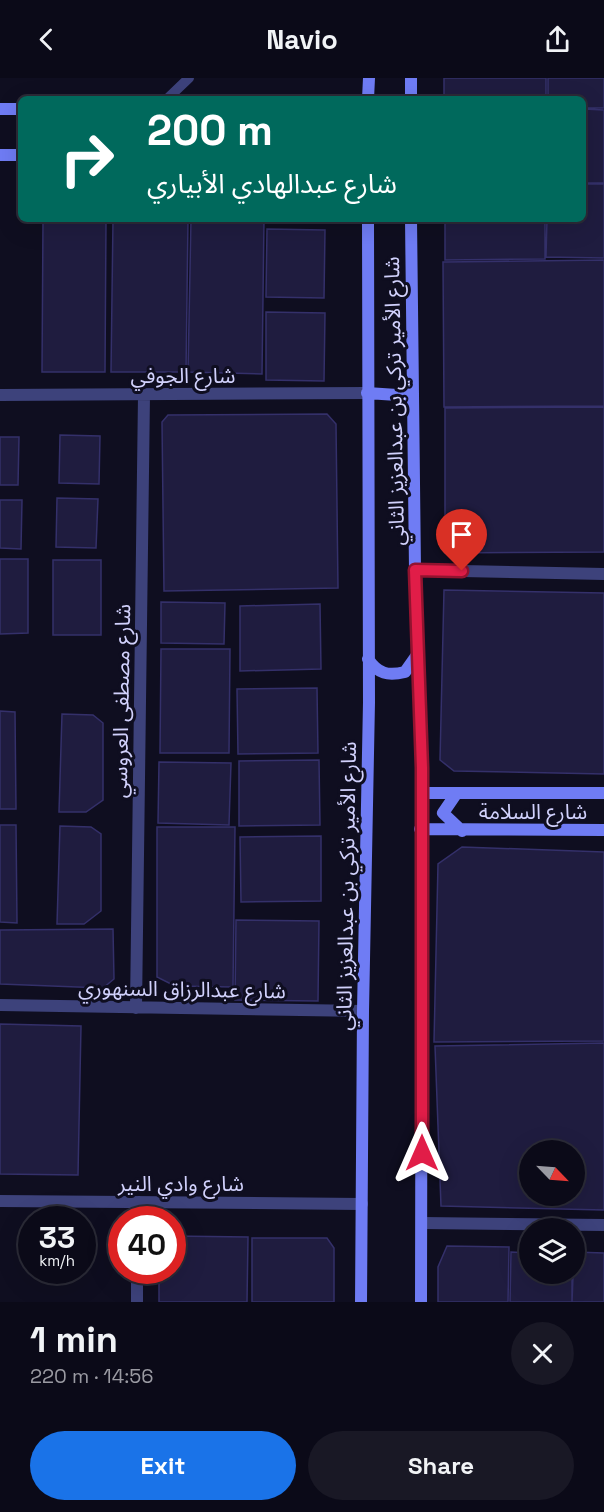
<!DOCTYPE html>
<meta charset="utf-8">
<style>
:root{--surface:#0b0a18;--page:#191825;--text:#f1f3f6;--muted:#9a9aa2;--line:#2b2b37;--accent:#1a73e8}
body{margin:0;font-family:"Space Grotesk","Noto Sans Arabic",sans-serif;background:var(--page);color:var(--text);height:100vh;display:flex;flex-direction:column;font-size:22px;white-space:nowrap}
*{box-sizing:border-box;margin:0}
p{font-size:20px;color:var(--muted)}
.icon{flex:none;width:33px;height:33px;fill:none;stroke:currentColor;stroke-width:2;stroke-linecap:round;stroke-linejoin:round}
.map{position:relative;height:1224px;overflow:hidden}
.panel{display:flex;flex-direction:column;background:var(--surface);flex:1}
.panel>*{flex:none}
.top-card{position:absolute;left:18px;top:18px;width:568px;height:126px;border-radius:9px;box-shadow:0 6px 24px #0002,0 0 0 2px var(--line);background:#00695c;color:#fff;overflow:hidden}
.needle{width:39px;rotate:115deg}
.tools{position:absolute;left:519px;top:1062px;display:grid;gap:12px}
.tools a{display:grid;place-items:center;width:66px;height:66px;border-radius:50%;background:var(--surface);box-shadow:0 6px 24px #0002,0 0 0 2px var(--line);font-size:30px}
.speed{position:absolute;left:18px;top:1128px;display:flex;gap:12px;font-size:30px;font-weight:700;text-align:center}
.speed>*{display:grid;place-content:center;width:78px;height:78px;border-radius:50%;background:var(--surface);box-shadow:0 6px 24px #0002,0 0 0 2px var(--line);line-height:1}
.speed small{font-size:15px;font-weight:400}
.speed .limit{border:9px solid #d22;background:#fff;color:#111}
.pin{position:absolute;display:grid;place-items:center;width:51px;height:51px;color:#fff;margin:-62px -26px;border-radius:50% 50% 50% 0;rotate:-45deg;box-shadow:0 0 6px #0007}
.pin .icon{rotate:45deg}
.me{position:absolute;width:66px;margin:-33px;rotate:0deg;stroke-linejoin:round;filter:drop-shadow(0 0 4px #0008)}
.turn{display:flex;align-items:center;gap:21px;height:126px;padding:0 30px;font-size:27px}
.turn .icon{width:78px;height:78px;stroke-width:2.5}
.turn b{display:block;font-size:42px;line-height:51px}
.round{display:grid;place-items:center;flex:none;width:63px;height:63px;border-radius:32px;background:var(--page)}
.headline{display:flex;align-items:center;justify-content:space-between;height:102px;padding:0 30px}
h1{font-size:36px;font-weight:700;line-height:45px}
.button{display:flex;gap:12px;margin-top:auto;padding:12px 30px}
.button a{flex:1;height:69px;border-radius:36px;background:var(--accent);color:#fff;font-size:24px;font-weight:700;line-height:69px;text-align:center}
.button a+a{background:var(--page);color:var(--text)}
header{display:flex;justify-content:space-between;align-items:center;height:78px;padding:0 30px;background:var(--surface);font-size:27px;font-weight:700}
.map>svg:first-child{display:block}
</style>
<header><svg class="icon" aria-label="back" viewBox="0 0 24 24"><path d="M15 5l-7 7 7 7"/></svg>Navio<svg class="icon" aria-label="share" viewBox="0 0 24 24"><path d="M12 15V3M7 8l5-5 5 5M5 13v7h14v-7"/></svg></header>
<div class="map">
<svg width="604" height="1224" viewBox="0 0 604 1224">
<rect width="100%" height="100%" fill="#0f0e20"/>
<!-- building -->
<path fill="#1f1c3f" stroke="#34306a" stroke-width="1.5" fill-rule="evenodd" d="M444,0h102v21h-102z
M548,0h56v30h-20v-9h-36z
M584,31l20,1v73h-20z
M584,106h20v74l-58,-1 1,-38h37z
M113,141h75l-2,153h-75z
M191,141h73l-2,155 -74,-2z
M445,141h100v40l-100,1z
M43,142l63,1 -1,151h-63z
M267,151l58,1 -1,68 -58,-1z
M604,182v146l-160,1 -1,-145z
M266,234l59,1 -1,68 -58,-1z
M604,329v145l-159,1v-145z
M327,336l9,10 2,164 -174,3 -2,-169 6,-7z
M60,357l40,1 -1,48 -40,-1z
M0,359h19l-1,48h-18z
M57,420l41,1 -2,49 -40,-1z
M0,422h22l-1,49 -21,-1z
M0,481h28v74l-28,1z
M53,482h48v75h-48z
M444,512l160,3v181l-150,-3 -14,-11z
M161,524l64,1 -1,41 -63,-1z
M320,526l1,65 -81,2v-65z
M161,571h69l-1,104h-69z
M317,610l1,65 -80,1 -1,-65z
M0,633l15,1 1,97h-16z
M62,636l31,1 10,8v77l-17,12h-27z
M319,682l1,65 -81,1v-65z
M159,684l72,1 -2,62 -71,-2z
M0,747h16l1,98 -17,-1z
M60,748l31,1 10,7v77l-17,13h-27z
M157,749h78l-2,160 -58,-1 -18,-9z
M321,758v65l-80,1 -1,-65z
M462,769l142,5v189l-170,1 4,-178z
M236,842l83,1 -1,80 -83,-1z
M113,851l1,50 -11,9 -103,-4v-54z
M0,946l81,2 -3,149 -78,-1z
M604,965v167l-163,-4 -6,-160zM530,1072h44v46h-44z
M172,1158l76,1 -1,65h-88v-32h13z
M252,1160h75l7,10v54h-82z
M447,1168l62,1 -1,55h-70v-35z
M511,1174l19,1v21h42v28h-62z
M574,1174l30,1v49h-32z"/>
<g fill="none" stroke-linecap="round" stroke-linejoin="round">
<!-- lane -->
<path stroke="#3d427b" stroke-width="10" d="M167,21l22,-21"/>
<!-- street -->
<path stroke="#3d427b" stroke-width="12" d="M0,317l367,-2
M415,492l189,4
M0,927l363,6
M136,930l8,-613
M0,1123l362,3
M138,1142l1,-18
M422,1145l182,2
M137,1224v-32"/>
<!-- secondary -->
<path stroke="#6f7cf4" stroke-width="12" d="M411,0v21
M368,21l1,-21
M0,31h21
M0,77h21
M411,141l4,351 7,198 -1,534
M367,315l45,3
M368,581c10,15 20,17 37,13l12,-17
M421,715h183
M456,716l-13,19 19,18
M420,751l184,1
M361,1224l2,-291 6,-309 -1,-483"/>
</g>
<g fill="none" stroke-linecap="round" stroke-linejoin="round">
<!-- route casing -->
<g stroke="#92132f" stroke-width="15">
<path id="route" d="M422,1075v-385l-7,-198 47,1"/>
</g>
<!-- route -->
<use href="#route" stroke="#e11d48" stroke-width="10"/>
</g>
<g text-anchor="middle" dominant-baseline="central" stroke-width="6" stroke-linejoin="round" paint-order="stroke">
<!-- street labels -->
<g font-size="21" fill="#d1d1fc" stroke="#0f0e20">
<text x="183" y="297">شارع الجوفي</text>
<text transform="translate(394 323) rotate(-91)">شارع الأمير تركي بن عبدالعزيز الثاني</text>
<text transform="translate(121 623) rotate(-89)">شارع مصطفى العروسي</text>
<text x="533" y="733">شارع السلامة</text>
<text transform="translate(346 808) rotate(-89)">شارع الأمير تركي بن عبدالعزيز الثاني</text>
<text transform="translate(182 911) rotate(1)">شارع عبدالرزاق السنهوري</text>
<text x="181" y="1105">شارع وادي النير</text>
</g>
</g>
</svg>
<div class="tools">
<a><svg class="needle" viewBox="-14 -14 28 28"><path d="M0-13l5 13h-10z" fill="#e53935"/><path d="M0 13l5-13h-10z" fill="#9a9aa2"/></svg></a>
<a><svg class="icon" aria-label="layers" viewBox="0 0 24 24"><path d="M12 4l9 5-9 5-9-5zM3 14l9 5 9-5"/></svg></a>
</div>
<div class="speed"><div>33<small>km/h</small></div><div class="limit">40</div></div>
<div class="pin" style="left:462px;top:493px;background:#d93025"><svg class="icon" aria-label="arrive" viewBox="0 0 24 24"><path d="M6 21V4h12l-3 4 3 4H6"/></svg></div>
<svg class="me" style="left:422px;top:1075px" viewBox="-20 -20 40 40"><path d="M0-17L14 15 0 8-14 15z" fill="#e11d48" stroke="#fff" stroke-width="4"/></svg>
<div class="top-card">
<div class="turn"><svg class="icon" aria-label="right" viewBox="0 0 24 24"><path d="M7 20v-9h11M14 6l5 5-5 5"/></svg><div><b>200 m</b>شارع عبدالهادي الأبياري</div></div>
</div>
</div>
<section class="panel">
<div class="headline"><div><h1>1 min</h1><p>220 m · 14:56</p></div><a class="round"><svg class="icon" aria-label="close" viewBox="0 0 24 24"><path d="M6 6l12 12M18 6L6 18"/></svg></a></div>
<div class="button"><a>Exit</a><a>Share</a></div>
</section>
